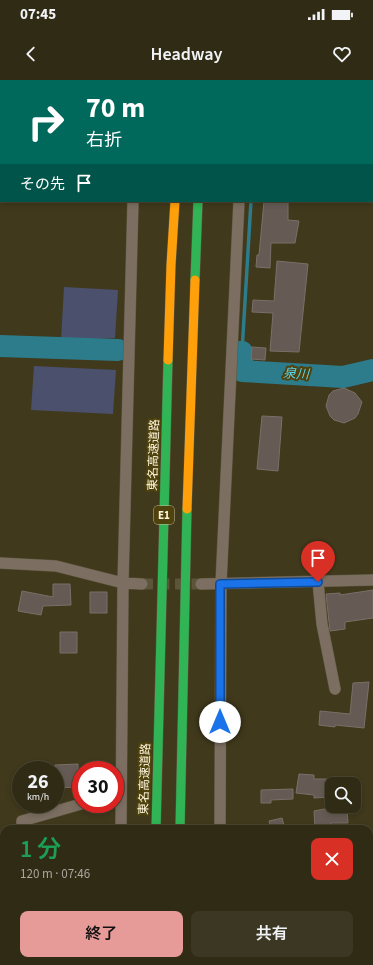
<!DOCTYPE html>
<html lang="ja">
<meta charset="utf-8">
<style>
:root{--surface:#302b15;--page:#3c3722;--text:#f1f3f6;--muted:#a8a7a0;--line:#4b4734;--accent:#e69b98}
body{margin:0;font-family:"Source Sans 3","Noto Sans JP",sans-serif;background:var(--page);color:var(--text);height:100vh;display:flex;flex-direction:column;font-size:15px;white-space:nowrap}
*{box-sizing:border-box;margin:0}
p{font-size:13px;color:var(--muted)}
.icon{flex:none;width:22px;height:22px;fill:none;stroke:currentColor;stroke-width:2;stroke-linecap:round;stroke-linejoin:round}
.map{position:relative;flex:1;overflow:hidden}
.sheet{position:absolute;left:0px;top:745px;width:373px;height:140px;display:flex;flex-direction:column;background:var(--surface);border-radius:12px 12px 0 0;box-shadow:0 2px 6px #0003,0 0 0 1px var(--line)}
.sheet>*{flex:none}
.banner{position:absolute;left:0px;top:0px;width:373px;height:122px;box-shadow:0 2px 6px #0003,0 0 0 1px var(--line);background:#00695c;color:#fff;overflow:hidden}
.buttons{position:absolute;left:325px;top:697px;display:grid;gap:8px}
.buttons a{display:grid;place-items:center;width:36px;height:36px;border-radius:8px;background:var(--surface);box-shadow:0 2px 6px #0003,0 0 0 1px var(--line);font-size:20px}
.speed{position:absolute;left:12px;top:681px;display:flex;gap:8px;font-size:20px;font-weight:700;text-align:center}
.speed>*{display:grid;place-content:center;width:52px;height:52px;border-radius:50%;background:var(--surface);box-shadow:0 2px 6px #0003,0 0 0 1px var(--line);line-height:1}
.speed small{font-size:10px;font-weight:400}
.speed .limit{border:6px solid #d22;background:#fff;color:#111}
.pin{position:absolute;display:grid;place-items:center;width:34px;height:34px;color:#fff;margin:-41px -17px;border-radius:50% 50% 50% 0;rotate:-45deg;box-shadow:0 0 4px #0007}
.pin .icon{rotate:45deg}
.me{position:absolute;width:44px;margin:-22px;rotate:0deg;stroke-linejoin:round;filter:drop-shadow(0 0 3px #0008)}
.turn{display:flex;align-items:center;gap:14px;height:84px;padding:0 20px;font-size:18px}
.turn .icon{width:52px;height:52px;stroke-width:2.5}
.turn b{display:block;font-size:28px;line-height:34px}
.then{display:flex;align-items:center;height:38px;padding:0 20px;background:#0003;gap:8px;font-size:15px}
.round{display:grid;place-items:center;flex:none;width:42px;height:42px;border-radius:8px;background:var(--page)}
.headline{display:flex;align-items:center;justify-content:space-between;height:68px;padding:0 20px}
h1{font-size:24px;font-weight:600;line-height:30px;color:#1e9e55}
.action{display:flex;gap:8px;margin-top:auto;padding:8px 20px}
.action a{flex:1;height:46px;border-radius:8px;background:var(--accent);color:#111;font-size:16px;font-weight:600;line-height:46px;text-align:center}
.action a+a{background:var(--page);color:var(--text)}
.status{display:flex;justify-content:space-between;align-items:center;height:28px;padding:0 20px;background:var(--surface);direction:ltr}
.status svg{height:11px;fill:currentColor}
header{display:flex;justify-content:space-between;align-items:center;height:52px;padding:0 20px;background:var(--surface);font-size:18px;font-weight:600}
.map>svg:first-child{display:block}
</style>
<div class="status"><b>07:45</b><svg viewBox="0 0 49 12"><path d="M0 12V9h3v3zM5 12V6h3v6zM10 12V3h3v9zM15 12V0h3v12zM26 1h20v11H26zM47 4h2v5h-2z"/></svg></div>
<header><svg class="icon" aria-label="back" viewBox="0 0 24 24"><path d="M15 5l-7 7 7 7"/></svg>Headway<svg class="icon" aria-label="heart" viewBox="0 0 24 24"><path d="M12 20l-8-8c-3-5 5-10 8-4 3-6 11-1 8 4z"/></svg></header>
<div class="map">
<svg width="373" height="885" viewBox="0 0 373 885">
<rect width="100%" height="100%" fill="#40391c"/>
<!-- green -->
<path fill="#4b506d" d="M64,207l54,3 -3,48 -54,2z
M34,286l82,4 -3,44 -82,-4z"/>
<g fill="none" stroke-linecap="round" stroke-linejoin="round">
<!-- stream -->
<path stroke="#2c7c8b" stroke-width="3.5" d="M258,1v-1
M242,272l9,-151"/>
<!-- river -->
<path stroke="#2c7c8b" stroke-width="22" d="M0,266l118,4
M237,272h5v19l101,6 30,-7"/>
</g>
<!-- building -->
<path fill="#655b54" stroke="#7b6f68" d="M264,121h24v19l11,1 -4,22h-24l-1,25 -14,-1 1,-12h2z
M277,181l31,3 -9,88 -29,-1 3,-38 -21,-1 1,-12 21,1z
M252,267l14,1 -1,12 -14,-1z
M344,308l11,5 7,9 -4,12 -3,4 -11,5 -10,-3 -4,-4 -4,-10 3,-11 4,-4z
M262,336l20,1 -4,54 -21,-2z
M53,504h17l1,21 -28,1 -2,9 -23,-4 4,-20 31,6z
M373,510v28l-28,4v7l-15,2 -4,-37 14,-1v2z
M90,512h17v21h-17z
M60,552h17v21h-17z
M369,602l-5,46 -29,-3v2l-16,-2 1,-14 30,3 3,-31z
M78,684v23l-23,1v-23z
M299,694l15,1v4h18v12h-3l1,6 -16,1v-3l-18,-2z
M293,709v10l-22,1v3h-10v-13z
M330,728v3l17,-1 1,13h-17v5l-16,1 -1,-18z
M282,738l3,11h-14l-2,-8z"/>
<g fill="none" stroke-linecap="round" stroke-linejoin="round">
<!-- street-tunnel -->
<path stroke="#5c5539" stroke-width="11" stroke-dasharray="11 5.5" stroke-linecap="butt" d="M142,504h59"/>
<!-- street casing -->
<g stroke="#5c553d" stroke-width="12">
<path id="street" d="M137,1v-1
M246,1v-1
M0,483l56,3 67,17 19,1
M318,502l4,42 13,65
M201,504l172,-4
M22,749v-8l59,-17
M121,749l2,-246 10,-382
M220,749l1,-245 18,-383
M369,865h4
M10,885v-4
M120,885v-4
M219,885v-4
M232,885l5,-4"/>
</g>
<!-- fast casing -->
<g stroke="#5c553d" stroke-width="10">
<path id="fast" d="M181,0v1
M195,200l3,-79
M156,749l12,-469
M180,749l7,-320
M179,881v4"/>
</g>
<!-- slow casing -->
<g stroke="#5c553d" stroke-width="10">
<path id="slow" d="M204,0v1
M372,99h1
M168,280l3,-95 4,-64
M187,429l8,-229"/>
</g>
<!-- jam casing -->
<g stroke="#5c553d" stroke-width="10">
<path id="jam" d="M0,73h1
M155,881v4"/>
</g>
<!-- street -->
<use href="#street" stroke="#7c6f62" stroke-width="11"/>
<!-- fast -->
<use href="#fast" stroke="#30b455" stroke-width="9"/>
<!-- slow -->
<use href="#slow" stroke="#ff9f0a" stroke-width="9"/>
<!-- jam -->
<use href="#jam" stroke="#e5322d" stroke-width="9"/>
</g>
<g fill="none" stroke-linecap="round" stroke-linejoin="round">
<!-- route casing -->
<g stroke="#114b97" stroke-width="10">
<path id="route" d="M220,642v-138l98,-2"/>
</g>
<!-- route -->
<use href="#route" stroke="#1a73e8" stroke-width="7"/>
</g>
<g text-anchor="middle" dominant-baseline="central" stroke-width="4" stroke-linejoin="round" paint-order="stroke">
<!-- shield labels -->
<rect fill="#4f420d" stroke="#c8bf9d" stroke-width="1" x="154" y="426" width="20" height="18" rx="3"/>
<g font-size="11" font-weight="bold" fill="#fcf5db">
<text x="164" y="435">E1</text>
</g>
<!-- street labels -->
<g font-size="12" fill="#fcf5db" stroke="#4f420d">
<text transform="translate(154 375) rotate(-88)">東名高速道路</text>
<text transform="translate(145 699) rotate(-88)">東名高速道路</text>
</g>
<!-- water labels -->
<g font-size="13" font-style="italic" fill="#59d6f2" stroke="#4f420d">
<text transform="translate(296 294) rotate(3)">泉川</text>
</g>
</g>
</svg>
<div class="buttons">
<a><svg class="icon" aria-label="search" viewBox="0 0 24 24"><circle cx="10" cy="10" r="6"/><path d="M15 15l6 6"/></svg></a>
</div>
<div class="speed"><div>26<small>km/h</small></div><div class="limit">30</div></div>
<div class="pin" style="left:318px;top:502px;background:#d93025"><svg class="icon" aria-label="arrive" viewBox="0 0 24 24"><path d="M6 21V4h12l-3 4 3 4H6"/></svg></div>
<svg class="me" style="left:220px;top:642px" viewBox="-20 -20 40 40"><circle r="19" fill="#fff"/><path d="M0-13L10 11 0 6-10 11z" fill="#1a73e8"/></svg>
<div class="banner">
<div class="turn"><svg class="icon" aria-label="right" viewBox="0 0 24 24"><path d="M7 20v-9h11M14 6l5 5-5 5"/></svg><div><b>70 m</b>右折</div></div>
<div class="then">その先<svg class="icon" aria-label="arrive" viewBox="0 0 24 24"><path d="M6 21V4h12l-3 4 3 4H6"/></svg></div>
</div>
<section class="sheet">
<div class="headline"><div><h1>1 分</h1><p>120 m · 07:46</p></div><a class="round" style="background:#d93025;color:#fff"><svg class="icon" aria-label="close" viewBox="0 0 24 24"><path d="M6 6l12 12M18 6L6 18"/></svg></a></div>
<div class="action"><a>終了</a><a>共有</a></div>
</section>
</div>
